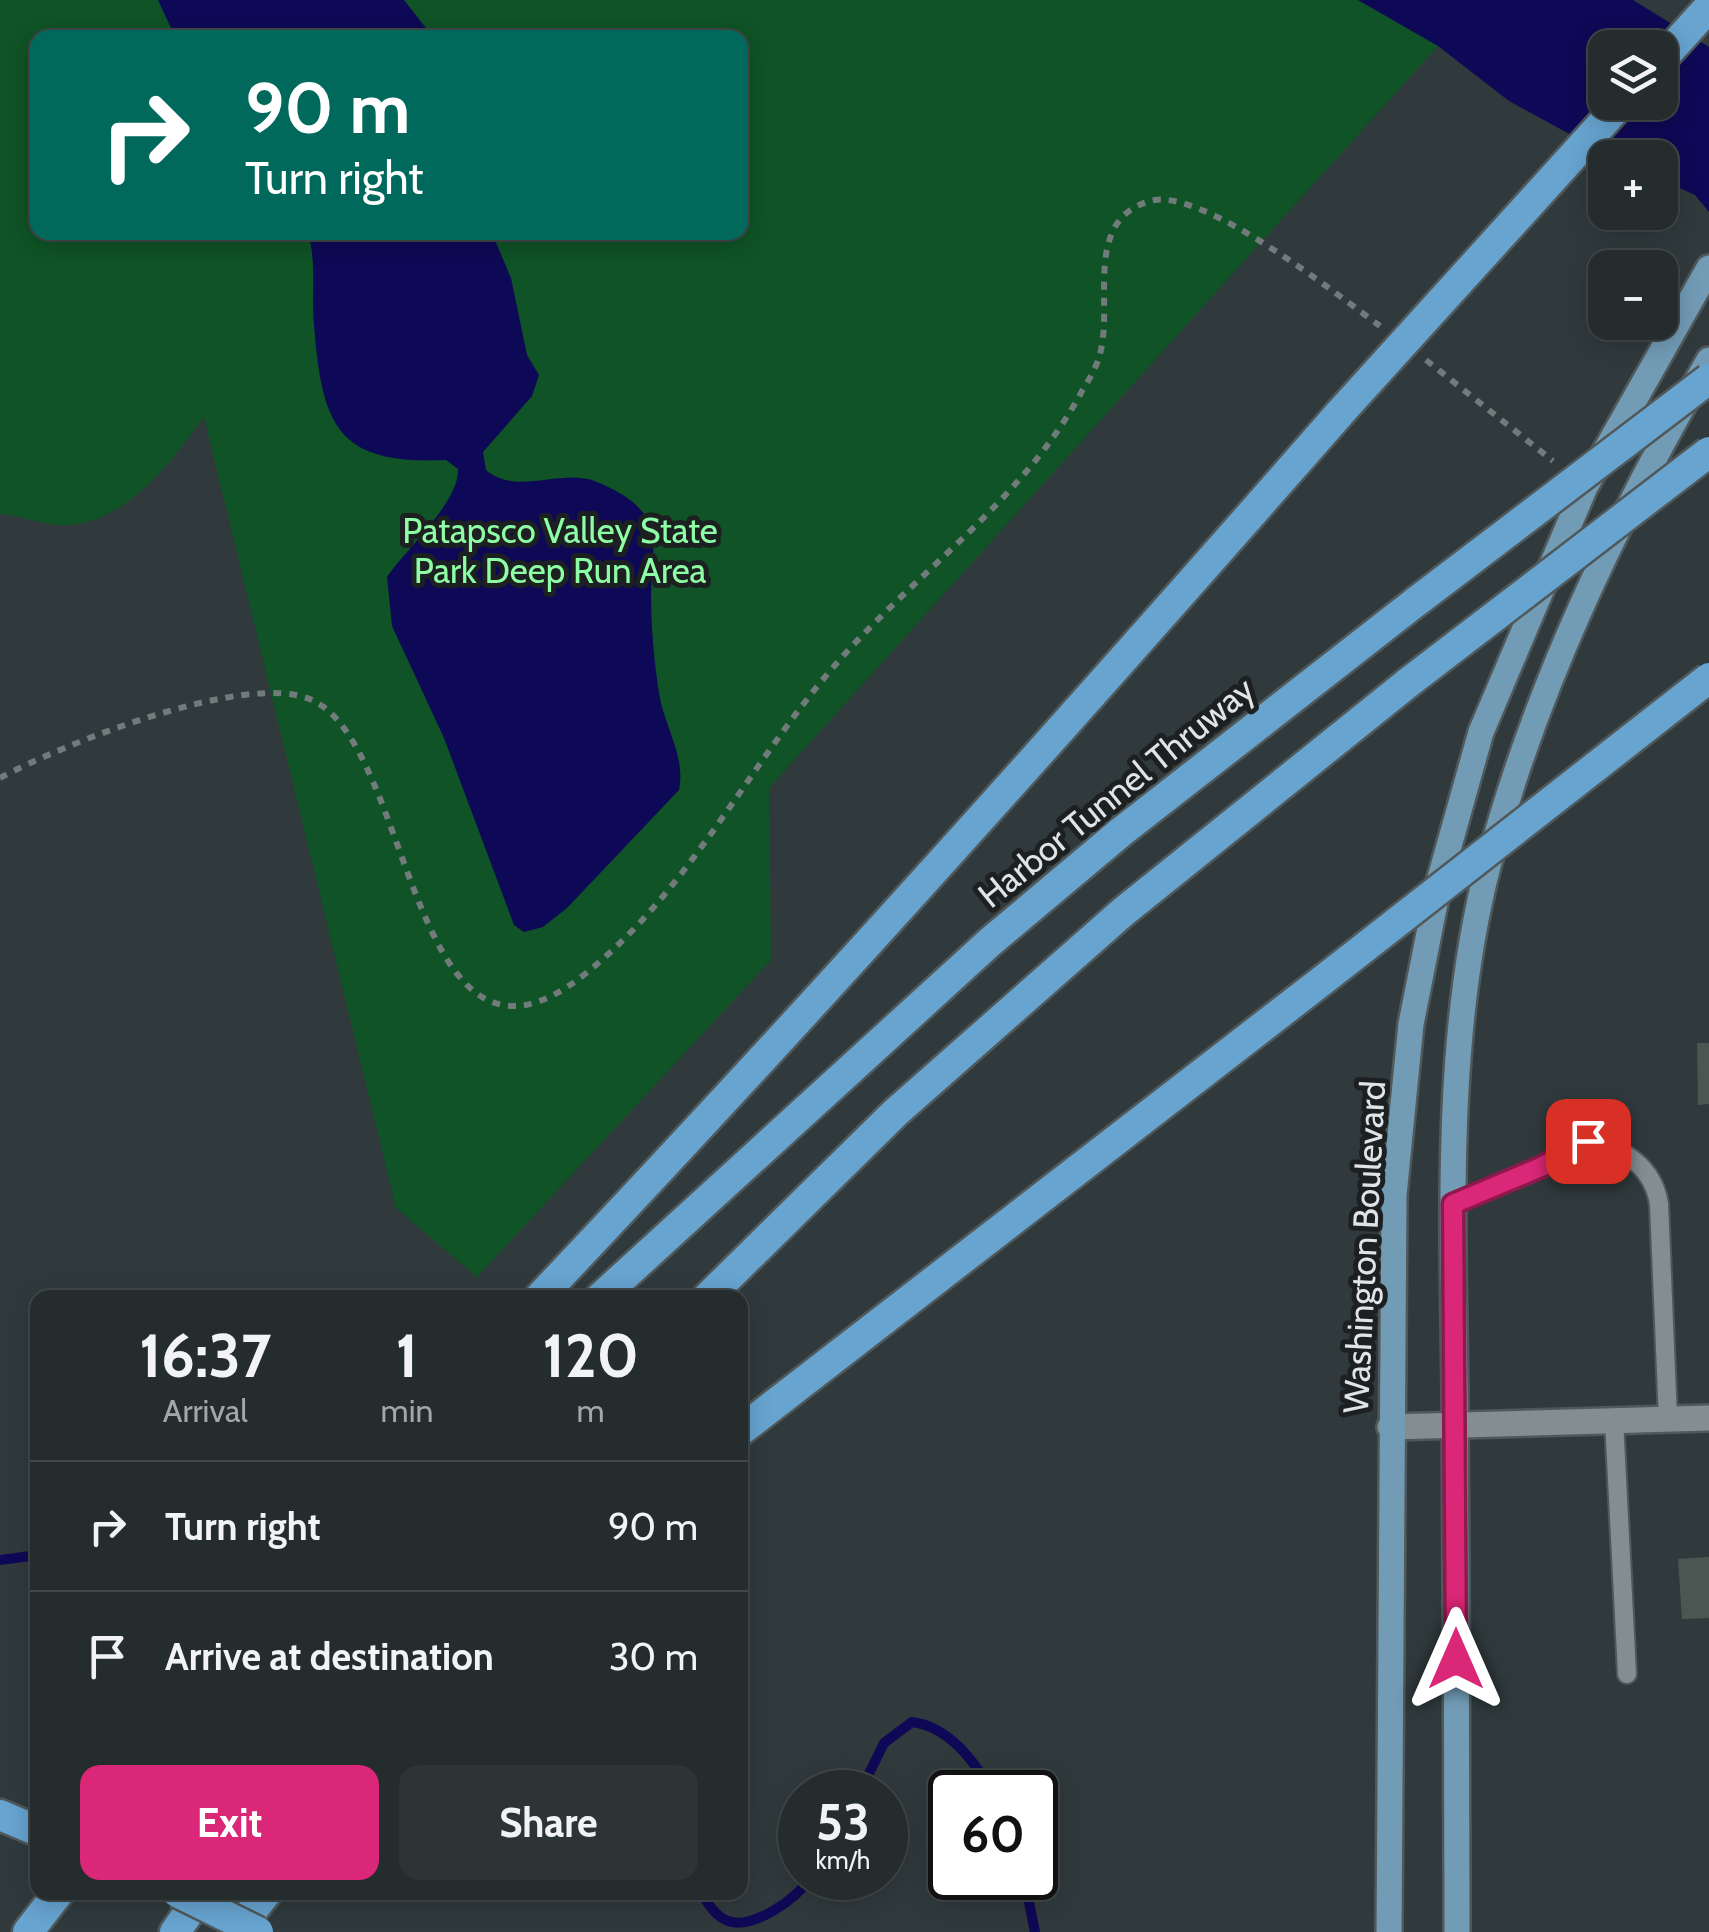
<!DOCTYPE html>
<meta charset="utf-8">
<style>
:root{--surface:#242c2d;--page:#2c3435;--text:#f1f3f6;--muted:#a3a7aa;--line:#414849;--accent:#db2777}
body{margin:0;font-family:Cabin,sans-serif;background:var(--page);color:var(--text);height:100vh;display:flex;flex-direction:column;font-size:38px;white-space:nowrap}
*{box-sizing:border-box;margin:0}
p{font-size:32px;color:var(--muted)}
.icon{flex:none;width:55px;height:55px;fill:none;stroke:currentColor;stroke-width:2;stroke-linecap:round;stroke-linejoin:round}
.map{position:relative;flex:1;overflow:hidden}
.drawer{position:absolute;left:30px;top:1290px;width:718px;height:610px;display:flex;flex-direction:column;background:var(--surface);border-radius:20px;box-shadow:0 5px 25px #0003,0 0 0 2px var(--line)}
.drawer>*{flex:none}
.banner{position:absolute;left:30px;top:30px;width:718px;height:210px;border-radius:20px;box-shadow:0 5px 25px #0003,0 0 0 2px var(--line);background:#00695c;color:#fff;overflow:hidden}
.fabs{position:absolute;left:1588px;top:30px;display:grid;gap:20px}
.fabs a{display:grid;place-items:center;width:90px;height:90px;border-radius:20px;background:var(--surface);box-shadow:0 5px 25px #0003,0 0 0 2px var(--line);font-size:50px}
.speed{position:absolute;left:778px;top:1770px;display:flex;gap:20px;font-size:50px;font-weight:700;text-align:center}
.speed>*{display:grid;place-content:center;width:130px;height:130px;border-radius:50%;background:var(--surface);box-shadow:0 5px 25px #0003,0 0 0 2px var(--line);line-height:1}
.speed small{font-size:25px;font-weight:400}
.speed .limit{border:5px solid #111;border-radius:15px;background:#fff;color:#111}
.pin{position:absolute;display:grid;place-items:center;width:85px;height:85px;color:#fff;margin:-42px;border-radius:20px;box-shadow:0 5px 15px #0006}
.me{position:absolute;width:110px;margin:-55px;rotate:0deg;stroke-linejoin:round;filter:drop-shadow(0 0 8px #0008)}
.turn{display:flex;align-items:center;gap:35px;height:210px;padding:0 50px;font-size:45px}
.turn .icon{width:130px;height:130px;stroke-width:2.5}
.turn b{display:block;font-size:70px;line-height:85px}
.eta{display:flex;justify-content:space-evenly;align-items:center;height:170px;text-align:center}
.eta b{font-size:60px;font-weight:800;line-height:70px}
.cta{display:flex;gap:20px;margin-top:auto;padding:20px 50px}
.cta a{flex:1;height:115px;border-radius:20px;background:var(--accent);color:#fff;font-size:40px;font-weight:800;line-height:115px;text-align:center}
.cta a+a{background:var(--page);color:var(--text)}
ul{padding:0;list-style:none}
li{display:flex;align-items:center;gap:30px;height:130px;padding:0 50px;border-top:2px solid var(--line)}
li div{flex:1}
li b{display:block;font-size:38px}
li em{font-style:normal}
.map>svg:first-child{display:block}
</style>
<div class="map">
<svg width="1709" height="1932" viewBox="0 0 1709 1932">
<rect width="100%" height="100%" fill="#303a3c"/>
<!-- green -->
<path fill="#0f5326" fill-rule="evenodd" d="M0,0h1358l80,46 -669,742 2,172 -294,317 -81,-69 -192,-791c-32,43 -74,103 -135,108 -24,2 -46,-10 -69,-11zM38,38h702v194h-702z"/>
<!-- water -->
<path fill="#0e0956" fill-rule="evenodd" d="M158,0h246l29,37h-258z
M1358,0h275l76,47v165l-14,-17 -35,-16v-21l-48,-1 -103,-56 -71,-55zM1605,48h55v54h-55z
M308,233h184l19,45 16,77 12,20 -7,21 -49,56 3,18c32,27 76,-3 111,12 18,8 40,18 49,36 12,24 6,49 5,75 0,33 3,68 8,100 5,33 27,63 20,97l-112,118 -24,19 -19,5 -10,-7 -70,-187 -52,-112 -5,-49c20,-29 73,-76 71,-108l-12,-9c-108,5 -124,-33 -132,-135 -3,-32 3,-61 -6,-92z"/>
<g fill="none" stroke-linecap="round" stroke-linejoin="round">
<!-- stream -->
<path stroke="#0e0956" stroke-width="10" d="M0,1560l38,-5
M860,1792l24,-49 28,-21c39,5 62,41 82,70
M1024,1878l11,54
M701,1892c7,12 14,24 27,29 25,9 70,-23 82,-43"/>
</g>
<!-- building -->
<path fill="#4b5653" d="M1697,1043h12v61l-11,1z
M1709,1557v61l-27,1 -4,-60z"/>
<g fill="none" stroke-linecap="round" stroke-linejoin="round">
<!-- lane casing -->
<g stroke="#50585a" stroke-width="22">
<path id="lane" d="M1453,1203l88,-36 47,-26c36,7 65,26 71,63l9,215
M1614,1420l13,254"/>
</g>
<!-- secondary casing -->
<g stroke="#50585a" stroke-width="30">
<path id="secondary" d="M1390,1427l319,-9"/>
</g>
<!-- primary casing -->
<g stroke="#50585a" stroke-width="30">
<path id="primary" d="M1389,1932l5,-737 17,-171 29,-146 41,-146 104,-245 124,-219
M1457,1932c-1,-179 0,-359 -2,-538 -2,-175 -11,-357 33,-528 48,-180 128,-345 221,-506"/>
</g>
<!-- highway casing -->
<g stroke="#50585a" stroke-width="35">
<path id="highway" d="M1660,61l49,-54
M539,1298c274,-289 539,-586 801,-885
M600,1298l390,-356 131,-110 296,-231
M707,1298l188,-185 228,-201 286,-230
M740,1431l583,-451
M0,1815l38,16
M28,1932l31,-40
M175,1932l28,-40
M235,1932l32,-40"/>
</g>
<!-- path -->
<path stroke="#727b7c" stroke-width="6" stroke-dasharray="8 8" stroke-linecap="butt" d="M1426,360l127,101
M0,778c61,-33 247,-108 312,-78 103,47 97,415 273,274 106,-85 163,-209 251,-310 80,-92 188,-164 246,-273 7,-11 15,-25 18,-37 14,-51 -18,-133 50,-153 51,-15 186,93 230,125"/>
<!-- lane -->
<use href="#lane" stroke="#828e90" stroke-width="18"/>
<!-- secondary -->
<use href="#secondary" stroke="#828e90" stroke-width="25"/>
<!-- primary -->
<use href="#primary" stroke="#729bb6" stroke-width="25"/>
<!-- highway -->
<use href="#highway" stroke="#67a4d0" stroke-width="30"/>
<!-- highway-bridge casing -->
<g stroke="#50585a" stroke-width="35" stroke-linecap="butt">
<path id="highway-bridge" d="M1340,413l282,-311
M1417,601l292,-222
M1409,682l300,-230
M1323,980l386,-302
M177,1892l81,40"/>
</g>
<!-- highway-bridge -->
<use href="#highway-bridge" stroke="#67a4d0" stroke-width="30"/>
</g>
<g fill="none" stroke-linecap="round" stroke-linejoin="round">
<!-- route casing -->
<g stroke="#8e194d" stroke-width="25">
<path id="route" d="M1456,1659l-3,-455 88,-37 47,-26"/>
</g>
<!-- route -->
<use href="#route" stroke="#db2777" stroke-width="18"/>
</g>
<g text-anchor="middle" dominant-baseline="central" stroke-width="10" stroke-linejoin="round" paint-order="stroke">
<!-- park labels -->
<g font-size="35" fill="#8dfda6" stroke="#1c2021">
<text x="560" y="530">Patapsco Valley State<tspan x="560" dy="40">Park Deep Run Area</tspan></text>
</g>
<!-- street labels -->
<g font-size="35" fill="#dfe5e6" stroke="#1c2021">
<text transform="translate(1116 792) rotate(-39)">Harbor Tunnel Thruway</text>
<text transform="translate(1364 1247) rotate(-87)">Washington Boulevard</text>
</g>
</g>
</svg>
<div class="fabs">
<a><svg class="icon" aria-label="layers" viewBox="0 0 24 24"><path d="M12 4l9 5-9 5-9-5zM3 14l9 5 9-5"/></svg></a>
<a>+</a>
<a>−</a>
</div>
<div class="speed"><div>53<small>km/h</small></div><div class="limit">60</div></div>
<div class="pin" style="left:1588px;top:1141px;background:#d93025"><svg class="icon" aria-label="arrive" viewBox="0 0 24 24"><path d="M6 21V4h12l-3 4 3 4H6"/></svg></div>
<svg class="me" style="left:1456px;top:1659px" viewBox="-20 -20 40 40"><path d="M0-17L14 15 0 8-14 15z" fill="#db2777" stroke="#fff" stroke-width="4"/></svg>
<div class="banner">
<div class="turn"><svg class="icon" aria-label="right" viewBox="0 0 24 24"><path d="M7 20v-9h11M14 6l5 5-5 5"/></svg><div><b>90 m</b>Turn right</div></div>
</div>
<section class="drawer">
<div class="eta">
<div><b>16:37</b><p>Arrival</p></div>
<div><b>1</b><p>min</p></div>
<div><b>120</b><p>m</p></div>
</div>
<ul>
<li><svg class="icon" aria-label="right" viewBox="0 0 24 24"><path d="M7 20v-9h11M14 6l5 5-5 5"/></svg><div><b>Turn right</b></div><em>90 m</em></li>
<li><svg class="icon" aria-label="arrive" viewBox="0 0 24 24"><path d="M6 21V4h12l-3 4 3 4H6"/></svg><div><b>Arrive at destination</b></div><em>30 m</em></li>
</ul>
<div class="cta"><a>Exit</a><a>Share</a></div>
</section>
</div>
